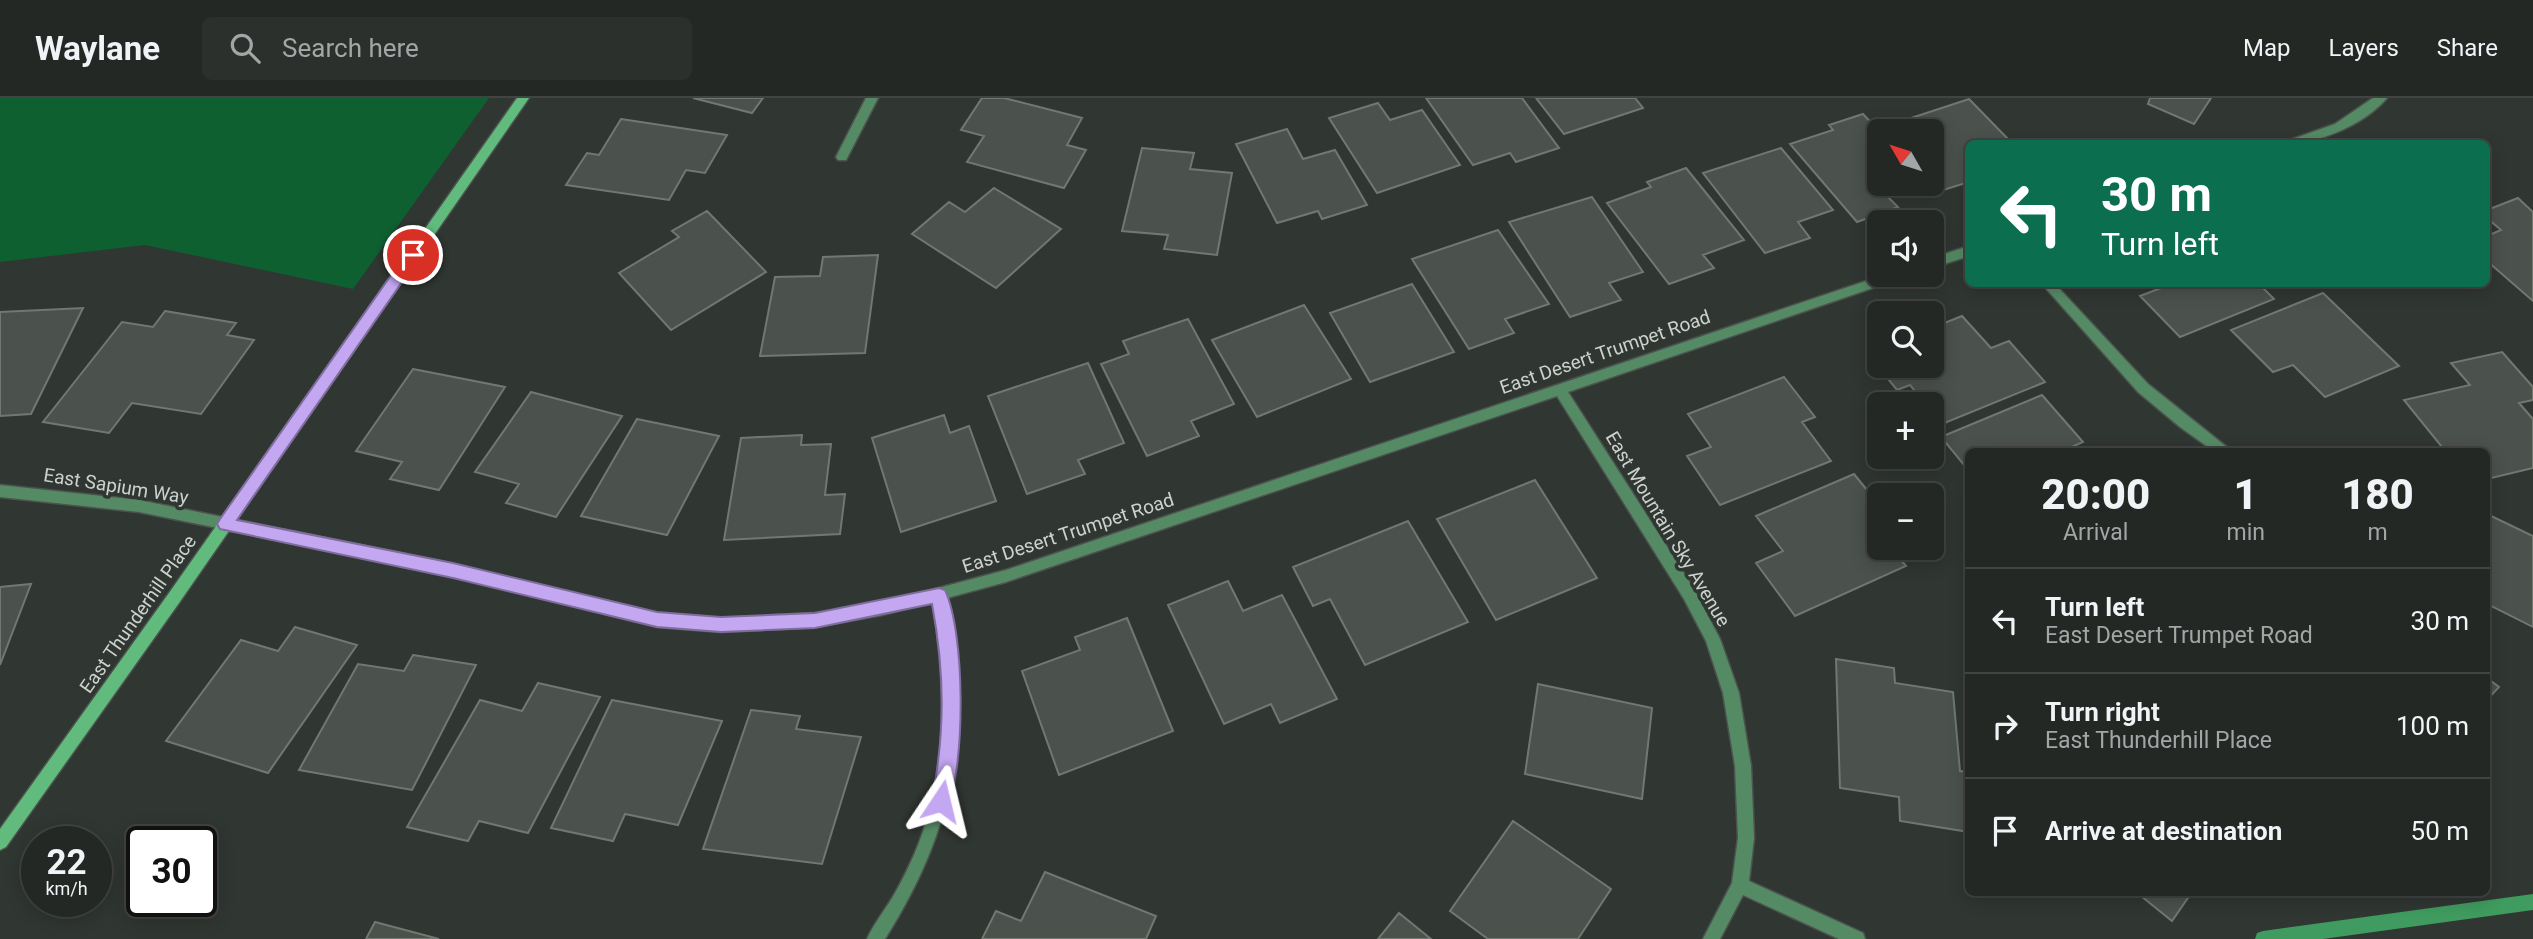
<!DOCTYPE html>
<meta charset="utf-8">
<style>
:root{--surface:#242825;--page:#2c302d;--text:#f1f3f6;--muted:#a3a6a7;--line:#414442}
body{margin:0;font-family:Roboto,sans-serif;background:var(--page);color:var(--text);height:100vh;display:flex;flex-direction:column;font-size:26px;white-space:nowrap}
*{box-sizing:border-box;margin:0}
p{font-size:23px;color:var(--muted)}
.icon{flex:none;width:38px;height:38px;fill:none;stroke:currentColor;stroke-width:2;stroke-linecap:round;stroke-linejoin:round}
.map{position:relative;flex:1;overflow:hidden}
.details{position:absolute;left:1965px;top:350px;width:525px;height:448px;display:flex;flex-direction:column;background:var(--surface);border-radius:10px;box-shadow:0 4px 18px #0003,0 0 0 2px var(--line)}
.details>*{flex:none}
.guide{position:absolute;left:1965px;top:42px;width:525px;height:147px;border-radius:10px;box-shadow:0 4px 18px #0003,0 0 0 2px var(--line);background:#0b6e4f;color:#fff;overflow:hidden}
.needle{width:46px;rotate:309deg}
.buttons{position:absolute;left:1867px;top:21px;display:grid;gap:14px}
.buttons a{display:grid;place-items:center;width:77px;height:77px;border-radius:10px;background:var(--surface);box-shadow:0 4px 18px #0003,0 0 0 2px var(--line);font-size:35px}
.speed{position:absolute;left:21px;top:728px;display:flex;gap:14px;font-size:35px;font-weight:700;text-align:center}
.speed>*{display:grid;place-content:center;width:91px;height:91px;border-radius:50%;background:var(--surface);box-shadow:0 4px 18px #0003,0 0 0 2px var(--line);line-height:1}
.speed small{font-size:18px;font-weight:400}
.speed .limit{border:4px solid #111;border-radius:10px;background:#fff;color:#111}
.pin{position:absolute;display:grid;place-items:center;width:60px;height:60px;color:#fff;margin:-30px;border:4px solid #fff;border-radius:50%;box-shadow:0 2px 7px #0007}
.me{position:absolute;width:77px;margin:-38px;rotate:10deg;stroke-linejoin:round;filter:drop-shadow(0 0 5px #0008)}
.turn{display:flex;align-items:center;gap:24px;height:147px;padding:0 21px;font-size:32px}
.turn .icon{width:91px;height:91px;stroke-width:2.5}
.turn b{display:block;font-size:49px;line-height:60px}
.eta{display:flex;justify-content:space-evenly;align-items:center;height:119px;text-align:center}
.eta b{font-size:42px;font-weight:800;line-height:49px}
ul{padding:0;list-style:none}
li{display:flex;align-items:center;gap:21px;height:105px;padding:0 21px;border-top:2px solid var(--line)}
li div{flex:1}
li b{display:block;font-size:26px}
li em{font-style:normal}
header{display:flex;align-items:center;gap:42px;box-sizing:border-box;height:98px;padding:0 35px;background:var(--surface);border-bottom:2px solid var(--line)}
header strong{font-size:33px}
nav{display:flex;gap:38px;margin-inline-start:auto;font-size:24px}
.search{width:490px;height:63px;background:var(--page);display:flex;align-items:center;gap:18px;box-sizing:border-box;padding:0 24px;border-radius:10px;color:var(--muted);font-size:26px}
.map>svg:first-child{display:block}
</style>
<header>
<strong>Waylane</strong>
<div class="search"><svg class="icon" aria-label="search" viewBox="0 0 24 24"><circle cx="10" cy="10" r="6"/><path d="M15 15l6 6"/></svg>Search here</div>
<nav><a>Map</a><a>Layers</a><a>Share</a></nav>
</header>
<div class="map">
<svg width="2533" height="841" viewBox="0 0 2533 841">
<rect width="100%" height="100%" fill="#303631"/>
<!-- green -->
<path fill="#0e6031" d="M0,0h489l-136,191 -208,-44 -145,17z"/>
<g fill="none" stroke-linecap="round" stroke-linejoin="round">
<!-- stream -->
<path fill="#3f9b5f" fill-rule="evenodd" d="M2533,796v16l-210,29h-68l2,-6 6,-2z"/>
</g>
<!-- building -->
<path fill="#4b514c" stroke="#717872" stroke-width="2" d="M693,0h70l-11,15z
M982,0h22l78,20 -15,27 19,5 -22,38 -97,-26 17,-26 -23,-6z
M1426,0h96l37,50 -43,14 -6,-9 -37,12z
M1536,0h99l8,10 -79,26z
M2150,0h61l-17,26 -46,-20z
M1969,1l38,39 -14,6h-24v38l-26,8 -11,-12v-23l4,-1 -4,-5v-18h-17l-10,-11z
M1378,5l12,17 32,-10 38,55 -83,28 -48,-75z
M1863,16l17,18v52h39l-33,11 12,12 -41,15 -67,-78 43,-14 -4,-5z
M621,21l106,16 -22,38 -19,-3 -17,30 -103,-15 21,-32 12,2z
M1287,31l16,30 32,-9 32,55 -45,14 -4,-8 -41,12 -41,-79z
M1142,50l52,5 -4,16 42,4 -15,82 -53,-6 4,-14 -46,-4z
M1781,50l52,62 -35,12 12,16 -45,15 -62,-80z
M1686,70l58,72 -41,15 11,13 -45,16 -62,-81 44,-16 -4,-5z
M994,90l67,41 -65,59 -84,-54 37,-32 16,10z
M1592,99l51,75 -34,11 12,17 -51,17 -61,-95z
M2518,100l15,14v89l-46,-40v-25l14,-6 -14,-12v-8z
M707,113l59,61 -95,58 -52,-57 60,-36 -7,-6z
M1498,132l51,74 -44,15 9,14 -45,16 -57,-90z
M878,157l-13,98 -105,3 15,-79 45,-1 3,-19z
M1412,186l42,68 -84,30 -40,-69z
M2157,186h102l15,15 -94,38 -40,-41 21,-8z
M2323,195l76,73 -74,31 -32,-32 -20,7 -42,-42z
M1304,207l47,74 -94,38 -45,-77z
M83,210l-52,106 -31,2v-104z
M165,213l71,12 -9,12 27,5 -53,74 -69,-11 -23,30 -66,-11 79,-100 31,5z
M1962,218l29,32 18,-7 36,41 -103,42 -10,-12v-8h-7l-15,-19 -13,5 -30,-37 13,-4v17h52v-38z
M1188,221l46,85 -43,17 8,15 -52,20 -46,-92 28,-10 -6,-13z
M2502,254l31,35v13l-14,3 14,16v49l-46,11v-27h-41l-42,-52 66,-15 -19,-22z
M1088,265l36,80 -46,17 7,14 -58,20 -39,-98z
M413,271l92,18 -66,103 -49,-11 12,-17 -46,-11z
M1784,279l31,40 -13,5 29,39 -111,44 -33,-49 24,-9 -23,-33z
M531,294l91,24 -66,101 -50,-14 13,-19 -44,-12z
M2042,297l41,47 -22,10h-92v19l-28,-34z
M944,317l6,18 19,-7 27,75 -95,31 -29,-94z
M637,321l82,17 -52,99 -86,-19z
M802,337l-1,10 30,-1 -6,51 20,-1 -5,40 -116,6 17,-102z
M1854,376l26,32v19l-5,2 5,6v15h11l15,18 -111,50 -39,-53 27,-12 -27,-35z
M1535,382l62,98 -101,42 -59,-101z
M2487,416l46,22v91l-46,-23z
M1408,423l60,101 -103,43 -35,-66 -17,7 -20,-39z
M1228,483l15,30 39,-16 55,104 -57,24 -9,-19 -47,20 -56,-119z
M31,486l-31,81v-78z
M1127,520l46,113 -114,44 -37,-104 58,-21 -5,-13z
M295,529l62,18 -89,128 -102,-32 75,-101 37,11z
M413,557l63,10 -64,125 -113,-20 59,-106 46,7z
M1836,561l58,9 1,15 58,9 7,79 9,1v60l-69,-11 -1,-24 -59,-9z
M2487,580l12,9 -12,13z
M538,585l62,14 -72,136 -49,-12 -11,20 -61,-14 73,-127 42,11z
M1538,586l114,24 -10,91 -117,-25z
M612,602l110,21 -44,104 -53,-11 -12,27 -62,-13z
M751,612l49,6 -4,13 65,8 -39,127 -119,-15z
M1513,723l98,68 -33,50h-90l-38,-28z
M1045,774l111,44 -10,23h-164l14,-28 25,10z
M2136,794h56l-20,29z
M1399,815l32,26h-53z
M375,824l64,17h-73z"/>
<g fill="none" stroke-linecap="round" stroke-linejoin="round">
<!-- street casing -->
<g stroke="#4c524d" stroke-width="3">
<path id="street" d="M866,0h12l-32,62h-8l-2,-3z
M2373,0h14c-22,26 -68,46 -102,46l2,-3 48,-17z
M1969,148v10l-37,12v-10z
M1884,177h20l-2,3 -334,114 126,197 26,50 19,54 12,73 3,72 -5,43 114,52 2,6h-26l-96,-44 -23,44h-17l29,-56 6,-45 -3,-72 -12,-73 -17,-52 -22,-42 -127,-203 -551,186 -59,16c21,136 12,223 -62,341h-18c7,-16 19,-30 28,-46 7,-12 13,-25 19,-38 35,-81 32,-168 19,-253l-51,13 -67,12 -94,5 -64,-5 -204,-51 -314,-64 -139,-15v-12l139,15 314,64 204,49 64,5 94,-5 67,-10 124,-33z
M2042,186h13l93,100 85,68h-18l-35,-25 -42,-35z"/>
</g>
<!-- secondary casing -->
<g stroke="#4c524d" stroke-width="3">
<path id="secondary" d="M517,0h12l-350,505 -173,244 -6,3v-21l169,-236z"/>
</g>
<!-- street -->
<use href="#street" fill="#548b64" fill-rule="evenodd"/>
<!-- secondary -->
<use href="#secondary" fill="#60bb7d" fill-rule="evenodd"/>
</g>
<!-- route -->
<path fill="#c4a7f1" stroke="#7f6d9d" stroke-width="2" d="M413,151l5,2v8l-181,261 216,43 204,49 64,5 94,-4 124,-25 6,2c20,42 21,175 2,217l-6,3 -6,-3 -3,-6c13,-70 13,-127 0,-197l-117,24 -94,4 -64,-5 -204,-49 -233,-49 -3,-5 3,-5 188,-268z"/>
<g text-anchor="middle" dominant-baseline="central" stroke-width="7" stroke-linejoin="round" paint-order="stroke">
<!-- street labels -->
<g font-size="19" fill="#ced2cf" stroke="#303631">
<text transform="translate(1605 254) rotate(-19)">East Desert Trumpet Road</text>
<text transform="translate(116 388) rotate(9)">East Sapium Way</text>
<text transform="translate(1668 431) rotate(59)">East Mountain Sky Avenue</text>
<text transform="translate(1068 435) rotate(-18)">East Desert Trumpet Road</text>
<text transform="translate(138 516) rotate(-55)">East Thunderhill Place</text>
</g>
</g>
</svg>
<div class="buttons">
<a><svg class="needle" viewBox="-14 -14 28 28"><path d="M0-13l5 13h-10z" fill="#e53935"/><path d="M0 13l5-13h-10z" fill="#a3a6a7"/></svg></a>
<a><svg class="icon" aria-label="sound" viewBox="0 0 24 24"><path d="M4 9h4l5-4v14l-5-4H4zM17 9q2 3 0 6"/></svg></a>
<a><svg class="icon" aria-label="search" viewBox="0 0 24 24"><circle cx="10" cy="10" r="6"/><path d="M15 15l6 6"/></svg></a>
<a>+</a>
<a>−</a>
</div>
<div class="speed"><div>22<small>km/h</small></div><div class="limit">30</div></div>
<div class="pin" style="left:413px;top:157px;background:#d93025"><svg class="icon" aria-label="arrive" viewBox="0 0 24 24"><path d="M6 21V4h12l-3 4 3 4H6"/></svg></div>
<svg class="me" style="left:941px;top:703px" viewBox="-20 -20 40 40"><path d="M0-17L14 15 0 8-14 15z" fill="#c4a7f1" stroke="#fff" stroke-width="4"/></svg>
<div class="guide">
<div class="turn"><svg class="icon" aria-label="left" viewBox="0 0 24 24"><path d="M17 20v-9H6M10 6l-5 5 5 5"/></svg><div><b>30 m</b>Turn left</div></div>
</div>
<section class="details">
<div class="eta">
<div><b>20:00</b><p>Arrival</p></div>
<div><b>1</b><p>min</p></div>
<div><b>180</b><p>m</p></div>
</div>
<ul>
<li><svg class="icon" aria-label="left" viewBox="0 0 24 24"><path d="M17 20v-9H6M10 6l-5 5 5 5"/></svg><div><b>Turn left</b><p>East Desert Trumpet Road</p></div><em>30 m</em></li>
<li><svg class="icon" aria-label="right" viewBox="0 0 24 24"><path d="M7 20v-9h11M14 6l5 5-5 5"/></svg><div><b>Turn right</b><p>East Thunderhill Place</p></div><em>100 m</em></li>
<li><svg class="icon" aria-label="arrive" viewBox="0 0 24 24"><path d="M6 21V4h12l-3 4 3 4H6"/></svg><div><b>Arrive at destination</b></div><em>50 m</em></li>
</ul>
</section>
</div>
